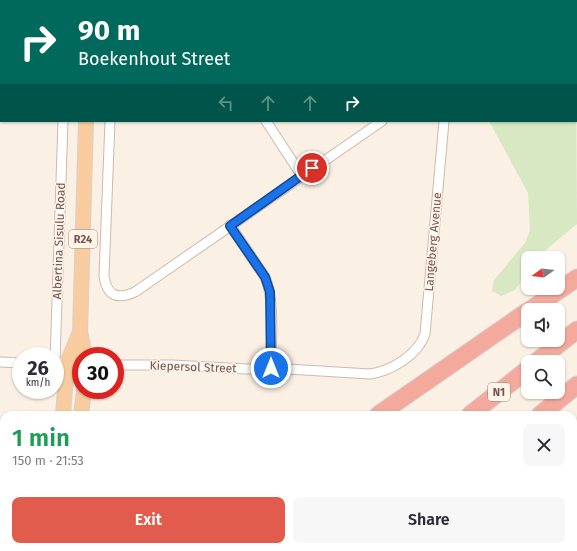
<!DOCTYPE html>
<meta charset="utf-8">
<style>
:root{--surface:#fff;--page:#f7f7f7;--text:#2b2b33;--muted:#7c7c81;--accent:#e15c4d}
body{margin:0;font-family:"Fira Sans",sans-serif;background:var(--page);color:var(--text);height:100vh;display:flex;flex-direction:column;font-size:15px;white-space:nowrap}
*{box-sizing:border-box;margin:0}
p{font-size:13px;color:var(--muted)}
.icon{flex:none;width:22px;height:22px;fill:none;stroke:currentColor;stroke-width:2;stroke-linecap:round;stroke-linejoin:round}
.map{position:relative;flex:1;overflow:hidden}
.side{position:absolute;left:0px;top:411px;width:577px;height:140px;display:flex;flex-direction:column;background:var(--surface);border-radius:12px 12px 0 0;box-shadow:0 1px 3px #0004}
.side>*{flex:none}
.top-card{position:absolute;left:0px;top:0px;width:577px;height:122px;box-shadow:0 1px 3px #0004;background:#00695c;color:#fff;overflow:hidden}
.needle{width:26px;rotate:256deg}
.tools{position:absolute;left:521px;top:251px;display:grid;gap:8px}
.tools a{display:grid;place-items:center;width:44px;height:44px;border-radius:8px;background:var(--surface);box-shadow:0 1px 3px #0004;font-size:20px}
.speed{position:absolute;left:12px;top:347px;display:flex;gap:8px;font-size:20px;font-weight:700;text-align:center}
.speed>*{display:grid;place-content:center;width:52px;height:52px;border-radius:50%;background:var(--surface);box-shadow:0 1px 3px #0004;line-height:1}
.speed small{font-size:10px;font-weight:400}
.speed .limit{border:6px solid #d22;background:#fff;color:#111}
.pin{position:absolute;display:grid;place-items:center;width:34px;height:34px;color:#fff;margin:-17px;border:2px solid #fff;border-radius:50%;box-shadow:0 1px 4px #0007}
.me{position:absolute;width:44px;margin:-22px;rotate:0deg;stroke-linejoin:round;filter:drop-shadow(0 0 3px #0008)}
.turn{display:flex;align-items:center;gap:14px;height:84px;padding:0 12px;font-size:18px}
.turn .icon{width:52px;height:52px;stroke-width:2.5}
.turn b{display:block;font-size:28px;line-height:34px}
.lanes{display:flex;align-items:center;height:38px;padding:0 12px;background:#0003;justify-content:center;gap:20px;direction:ltr}
.lanes .off{opacity:.35}
.round{display:grid;place-items:center;flex:none;width:42px;height:42px;border-radius:8px;background:var(--page)}
.head{display:flex;align-items:center;justify-content:space-between;height:68px;padding:0 12px}
h1{font-size:24px;font-weight:600;line-height:30px;color:#1e9e55}
.cta{display:flex;gap:8px;margin-top:auto;padding:8px 12px}
.cta a{flex:1;height:46px;border-radius:8px;background:var(--accent);color:#fff;font-size:16px;font-weight:600;line-height:46px;text-align:center}
.cta a+a{background:var(--page);color:var(--text)}
.map>svg:first-child{display:block}
</style>
<div class="map">
<svg width="577" height="551" viewBox="0 0 577 551">
<rect width="100%" height="100%" fill="#fbf0e4"/>
<!-- green -->
<path fill="#d7e8c3" d="M576,70l1,154 -29,24 -8,10h-12v15l-13,17 -14,6 -9,-5 2,-11 31,-37 5,-13 -2,-37 -39,-72h87z"/>
<g fill="none" stroke-linecap="round" stroke-linejoin="round">
<!-- lane casing -->
<g stroke="#cfb8ae" stroke-width="6">
<path id="lane" d="M576,39l1,-1"/>
</g>
<!-- street casing -->
<g stroke="#cfb8ae" stroke-width="11">
<path id="street" d="M67,1v-1
M115,1v-1
M253,1v-1
M455,1v-1
M110,121l-6,155c3,20 13,24 31,16l247,-171
M266,121l36,55
M230,225l35,52c10,21 6,66 6,91
M55,361l8,-240
M0,362l21,1
M62,363l19,1
M115,365h57l75,4 24,-1 99,6c21,-3 48,-19 55,-40l19,-213"/>
</g>
<!-- primary casing -->
<g stroke="#d8cfcd" stroke-width="16">
<path id="primary" d="M90,1v-1
M85,356l-5,-24 6,-211
M63,415l4,-52 13,-31
M81,415l3,-25
M46,551v-4
M63,551l1,-4"/>
</g>
<!-- highway casing -->
<g stroke="#d8cfcd" stroke-width="19">
<path id="highway" d="M530,310l47,-32
M536,362l41,-32
M378,415l150,-104
M470,415l58,-46
M540,415l37,-30
M573,438l4,-3
M74,547l3,4
M146,551l9,-4
M241,551l4,-4
M299,551l5,-4
M370,551l5,-4
M459,551l4,-4"/>
</g>
<!-- lane -->
<use href="#lane" stroke="#fff" stroke-width="4.5"/>
<!-- street -->
<use href="#street" stroke="#fff" stroke-width="9"/>
<!-- primary -->
<use href="#primary" stroke="#f8cc9f" stroke-width="14"/>
<!-- highway -->
<use href="#highway" stroke="#f4a99d" stroke-width="17"/>
</g>
<g fill="none" stroke-linecap="round" stroke-linejoin="round">
<!-- route casing -->
<g stroke="#114b97" stroke-width="10">
<path id="route" d="M271,368l-1,-76 -5,-15 -35,-51 82,-58"/>
</g>
<!-- route -->
<use href="#route" stroke="#1a73e8" stroke-width="7"/>
</g>
<g text-anchor="middle" dominant-baseline="central" stroke-width="3" stroke-linejoin="round" paint-order="stroke">
<!-- shield labels -->
<g fill="#fef4ea" stroke="#9d847b" stroke-width="1">
<rect x="69" y="230" width="28" height="18" rx="3"/>
<rect x="488" y="383" width="22" height="18" rx="3"/>
</g>
<g font-size="11" font-weight="bold" fill="#73544b">
<text x="83" y="239">R24</text>
<text x="499" y="392">N1</text>
</g>
<!-- street labels -->
<g font-size="12" fill="#73544b" stroke="#fef4ea">
<text transform="translate(59 241) rotate(-88)">Albertina Sisulu Road</text>
<text transform="translate(433 242) rotate(-85)">Langeberg Avenue</text>
<text transform="translate(193 367) rotate(2)">Kiepersol Street</text>
</g>
</g>
</svg>
<div class="tools">
<a><svg class="needle" viewBox="-14 -14 28 28"><path d="M0-13l5 13h-10z" fill="#e53935"/><path d="M0 13l5-13h-10z" fill="#7c7c81"/></svg></a>
<a><svg class="icon" aria-label="sound" viewBox="0 0 24 24"><path d="M4 9h4l5-4v14l-5-4H4zM17 9q2 3 0 6"/></svg></a>
<a><svg class="icon" aria-label="search" viewBox="0 0 24 24"><circle cx="10" cy="10" r="6"/><path d="M15 15l6 6"/></svg></a>
</div>
<div class="speed"><div>26<small>km/h</small></div><div class="limit">30</div></div>
<div class="pin" style="left:312px;top:168px;background:#d93025"><svg class="icon" aria-label="arrive" viewBox="0 0 24 24"><path d="M6 21V4h12l-3 4 3 4H6"/></svg></div>
<svg class="me" style="left:271px;top:368px" viewBox="-20 -20 40 40"><circle r="17" fill="#1a73e8" stroke="#fff" stroke-width="3"/><path d="M0-11L8 9 0 5-8 9z" fill="#fff"/></svg>
<div class="top-card">
<div class="turn"><svg class="icon" aria-label="right" viewBox="0 0 24 24"><path d="M7 20v-9h11M14 6l5 5-5 5"/></svg><div><b>90 m</b>Boekenhout Street</div></div>
<div class="lanes"><svg class="icon off" aria-label="left" viewBox="0 0 24 24"><path d="M17 20v-9H6M10 6l-5 5 5 5"/></svg><svg class="icon off" aria-label="ahead" viewBox="0 0 24 24"><path d="M12 20V5M6 11l6-6 6 6"/></svg><svg class="icon off" aria-label="ahead" viewBox="0 0 24 24"><path d="M12 20V5M6 11l6-6 6 6"/></svg><svg class="icon" aria-label="right" viewBox="0 0 24 24"><path d="M7 20v-9h11M14 6l5 5-5 5"/></svg></div>
</div>
<section class="side">
<div class="head"><div><h1>1 min</h1><p>150 m · 21:53</p></div><a class="round"><svg class="icon" aria-label="close" viewBox="0 0 24 24"><path d="M6 6l12 12M18 6L6 18"/></svg></a></div>
<div class="cta"><a>Exit</a><a>Share</a></div>
</section>
</div>
